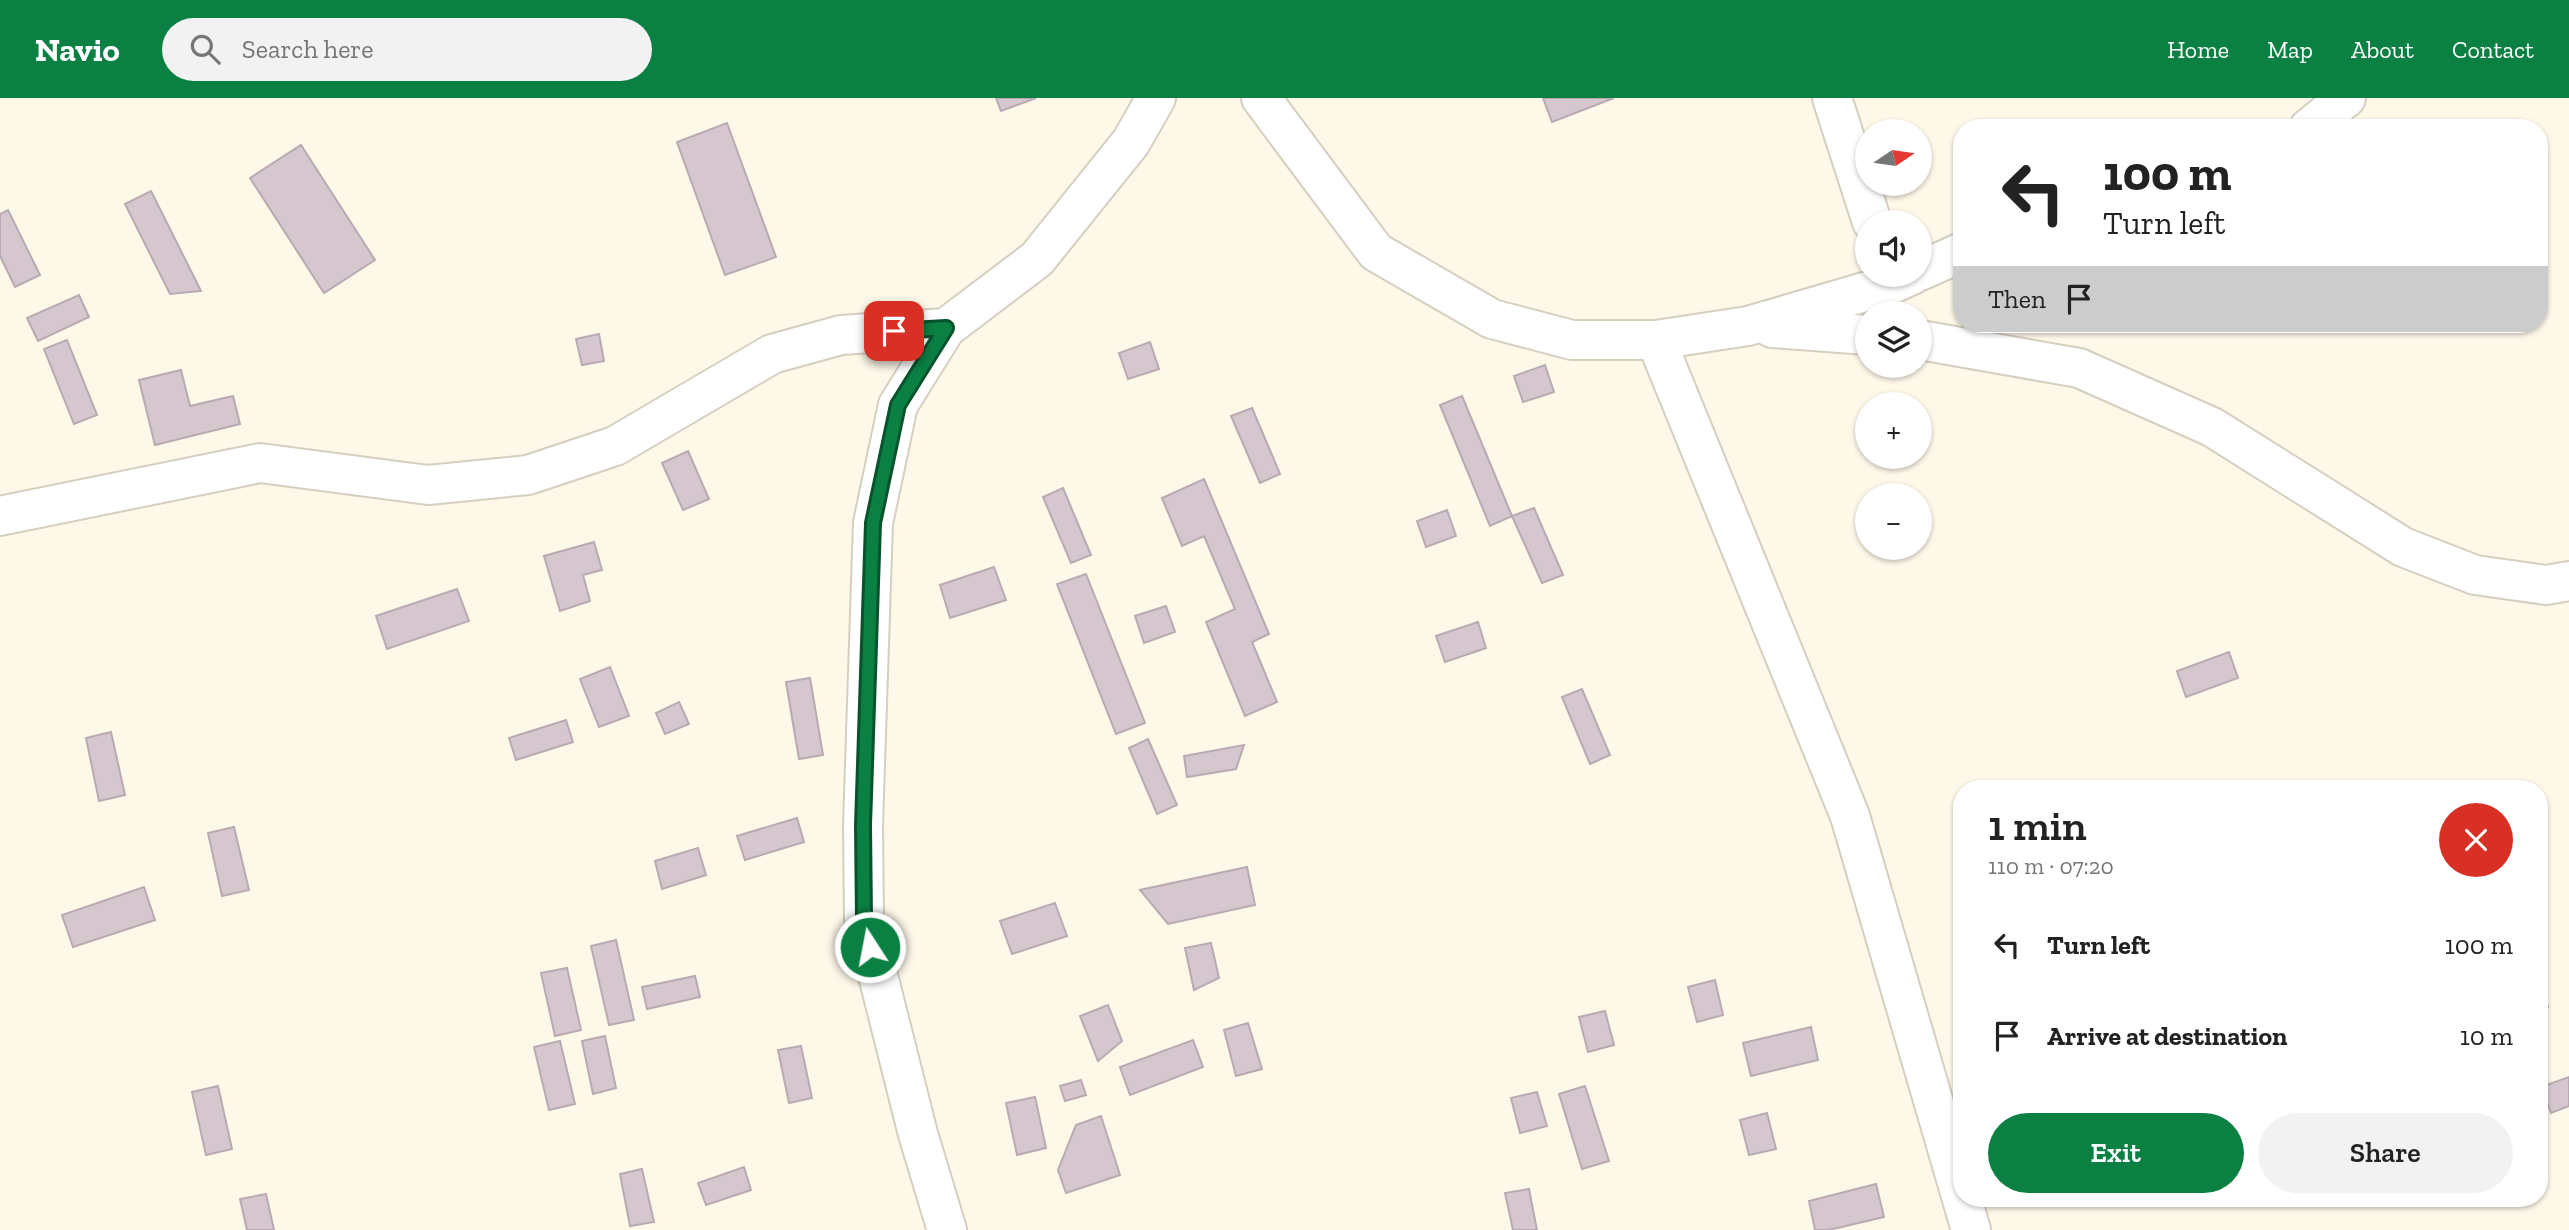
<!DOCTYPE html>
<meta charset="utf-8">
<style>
:root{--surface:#fff;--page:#f2f2f2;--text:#222;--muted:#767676;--accent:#0b8043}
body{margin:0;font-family:"Zilla Slab",serif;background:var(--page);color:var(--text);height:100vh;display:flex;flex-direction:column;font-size:26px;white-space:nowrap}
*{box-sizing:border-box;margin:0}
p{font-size:23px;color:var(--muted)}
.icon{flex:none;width:38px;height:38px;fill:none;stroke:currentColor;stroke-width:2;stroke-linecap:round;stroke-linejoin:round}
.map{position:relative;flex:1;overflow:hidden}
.panel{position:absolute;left:1953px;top:682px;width:595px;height:427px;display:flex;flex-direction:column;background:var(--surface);border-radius:28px;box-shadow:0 2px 5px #0004}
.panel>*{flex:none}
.top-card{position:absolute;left:1953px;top:21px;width:595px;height:214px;border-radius:28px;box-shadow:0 2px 5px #0004;background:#fff;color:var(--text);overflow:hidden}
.needle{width:46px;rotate:77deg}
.buttons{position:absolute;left:1855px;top:21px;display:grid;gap:14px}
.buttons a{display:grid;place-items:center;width:77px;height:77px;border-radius:50%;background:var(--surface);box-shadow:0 2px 5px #0004;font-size:35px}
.pin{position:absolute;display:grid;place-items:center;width:60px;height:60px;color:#fff;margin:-30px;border-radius:14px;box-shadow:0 4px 10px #0006}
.me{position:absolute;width:77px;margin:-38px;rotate:349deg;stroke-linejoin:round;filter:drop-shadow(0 0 5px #0008)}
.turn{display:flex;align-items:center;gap:24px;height:147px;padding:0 35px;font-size:32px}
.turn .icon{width:91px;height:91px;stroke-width:2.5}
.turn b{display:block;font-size:49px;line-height:60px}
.then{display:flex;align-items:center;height:66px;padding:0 35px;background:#0003;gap:14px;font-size:26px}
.round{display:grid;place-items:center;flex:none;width:74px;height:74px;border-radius:37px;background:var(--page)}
.overview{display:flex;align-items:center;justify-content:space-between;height:119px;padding:0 35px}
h1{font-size:42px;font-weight:600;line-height:52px}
.button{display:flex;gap:14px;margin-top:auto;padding:14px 35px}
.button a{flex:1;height:80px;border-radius:42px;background:var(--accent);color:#fff;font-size:28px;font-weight:600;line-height:80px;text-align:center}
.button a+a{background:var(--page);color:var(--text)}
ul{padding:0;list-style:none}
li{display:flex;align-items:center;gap:21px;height:91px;padding:0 35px}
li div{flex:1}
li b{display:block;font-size:26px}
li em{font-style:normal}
header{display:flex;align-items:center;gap:42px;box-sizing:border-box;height:98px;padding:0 35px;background:var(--accent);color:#fff}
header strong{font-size:33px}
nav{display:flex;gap:38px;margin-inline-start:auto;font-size:24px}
.search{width:490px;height:63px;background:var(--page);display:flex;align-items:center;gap:18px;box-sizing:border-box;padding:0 24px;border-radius:38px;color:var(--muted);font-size:26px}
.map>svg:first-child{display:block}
</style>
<header>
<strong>Navio</strong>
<div class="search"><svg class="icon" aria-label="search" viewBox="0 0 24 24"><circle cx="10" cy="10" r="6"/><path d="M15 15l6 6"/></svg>Search here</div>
<nav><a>Home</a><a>Map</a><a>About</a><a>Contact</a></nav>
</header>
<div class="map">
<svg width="2569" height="1132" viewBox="0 0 2569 1132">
<rect width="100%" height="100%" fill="#fef8e9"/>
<!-- building -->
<path fill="#d6c7cf" stroke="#b9aab2" stroke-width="2" d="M996,0h40l-35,13z
M1543,0h71l-62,24z
M727,25l49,134 -51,18 -48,-133z
M301,47l74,115 -51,33 -74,-115z
M151,93l50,100 -31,3 -45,-90z
M8,112l32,65 -25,12 -15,-31v-42z
M79,197l10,22 -51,24 -11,-23z
M599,236l5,27 -22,4 -6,-26z
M67,242l30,75 -23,9 -30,-75z
M1150,244l9,27 -31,10 -9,-26z
M1545,267l9,27 -31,10 -9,-26z
M181,272l9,36 43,-10 7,28 -85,21 -16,-65z
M1462,298l50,120 -22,10 -50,-121z
M1252,310l28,66 -20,9 -29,-67z
M688,353l21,48 -26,11 -21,-47z
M1204,381l65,155 -17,8 25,60 -32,14 -39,-94 29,-13 -31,-73 -22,10 -20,-48z
M1063,390l28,67 -20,8 -28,-66z
M1534,410l29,67 -21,8 -30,-67z
M1447,412l9,26 -30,11 -9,-26z
M594,444l8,28 -19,5 7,26 -30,10 -16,-55z
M994,469l12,33 -56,18 -10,-33z
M1086,476l59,149 -29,11 -59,-150z
M457,491l12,32 -82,28 -11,-33z
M1166,508l9,26 -31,11 -9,-27z
M1478,524l8,26 -41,14 -9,-26z
M2229,554l9,26 -52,19 -9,-26z
M610,569l19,49 -30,11 -19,-48z
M810,580l13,77 -24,4 -13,-77z
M1582,591l28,66 -20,9 -28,-67z
M679,604l10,22 -24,10 -9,-21z
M566,622l7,22 -57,18 -7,-22z
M111,634l14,63 -26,6 -13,-63z
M1148,641l29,66 -20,9 -28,-66z
M1244,647l-8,24 -49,8 -3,-21z
M797,720l7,24 -59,18 -8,-24z
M234,729l15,63 -27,6 -14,-63z
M698,750l8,27 -44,14 -7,-28z
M1247,769l8,38 -87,19 -28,-34z
M144,789l11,33 -82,27 -11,-32z
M1055,805l12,33 -55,18 -12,-33z
M616,842l18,80 -25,5 -18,-79z
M1211,845l8,35 -25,12 -9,-42z
M567,870l14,62 -26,6 -14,-63z
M695,878l5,21 -53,12 -5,-22z
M1715,882l8,35 -26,7 -9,-35z
M2539,884l9,25 -9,3z
M1108,907l14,36 -24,20 -18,-45z
M1605,913l9,34 -26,7 -9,-35z
M1248,925l14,46 -26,7 -12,-46z
M1811,929l7,33 -67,16 -8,-33z
M605,938l11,52 -23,6 -11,-53z
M1193,942l10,27 -73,28 -10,-28z
M560,943l15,63 -26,6 -15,-63z
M801,948l11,52 -23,5 -11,-53z
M2569,979v29l-18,7 -10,-26z
M1081,982l5,15 -21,6 -5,-15z
M218,988l14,63 -26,6 -14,-63z
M1585,988l24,75 -27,8 -23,-75z
M1537,994l10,34 -27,7 -9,-35z
M1035,999l11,51 -29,7 -11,-52z
M1767,1015l9,36 -27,6 -9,-35z
M1101,1018l19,59 -54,18 -8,-23 18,-45z
M744,1069l7,23 -45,15 -8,-22z
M642,1071l12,53 -24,4 -10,-52z
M1876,1086l8,33 -55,13h-14l-6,-29z
M1529,1091l8,41h-24l-8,-37z
M266,1096l8,36h-27l-7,-31z"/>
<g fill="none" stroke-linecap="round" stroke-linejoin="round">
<!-- minor casing -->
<g stroke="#d5cfc0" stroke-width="42">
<path id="minor" d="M1261,0l115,154 116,67 80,21h84l92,-14 144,-42 20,-9
M1832,0l40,124
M2309,30l37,-30
M1920,173l42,-19
M1772,230l95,7
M1656,242l194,476 121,414
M1920,242l159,28 133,59 191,120 72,28 71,10 23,-4
M0,418l260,-53 168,22 100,-10 87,-29 157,-92 69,-19 105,-7
M947,1132l-29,-96 -54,-214 -1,-95 10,-302 25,-118 48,-77 91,-69 94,-117 25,-44"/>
</g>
<!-- minor -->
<use href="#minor" stroke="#fff" stroke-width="38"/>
</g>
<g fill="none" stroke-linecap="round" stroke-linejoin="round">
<!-- route casing -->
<g stroke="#07532c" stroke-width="18">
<path id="route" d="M870,849l-6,-27 -1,-95 10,-302 25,-118 48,-77 -52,3"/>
</g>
<!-- route -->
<use href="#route" stroke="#0b8043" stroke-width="12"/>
</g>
</svg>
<div class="buttons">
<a><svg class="needle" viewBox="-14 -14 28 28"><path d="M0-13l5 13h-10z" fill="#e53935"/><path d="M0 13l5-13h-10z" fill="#767676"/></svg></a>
<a><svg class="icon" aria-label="sound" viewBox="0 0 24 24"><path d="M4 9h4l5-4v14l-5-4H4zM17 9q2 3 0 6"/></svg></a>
<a><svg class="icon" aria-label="layers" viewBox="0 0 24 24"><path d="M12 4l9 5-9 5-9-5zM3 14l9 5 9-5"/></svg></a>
<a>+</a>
<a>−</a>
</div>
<div class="pin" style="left:894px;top:233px;background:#d93025"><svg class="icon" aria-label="arrive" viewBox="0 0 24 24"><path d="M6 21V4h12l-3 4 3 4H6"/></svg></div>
<svg class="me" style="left:870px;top:849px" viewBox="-20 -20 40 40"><circle r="17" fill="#0b8043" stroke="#fff" stroke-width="3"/><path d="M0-11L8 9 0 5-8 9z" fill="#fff"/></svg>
<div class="top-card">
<div class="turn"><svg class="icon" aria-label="left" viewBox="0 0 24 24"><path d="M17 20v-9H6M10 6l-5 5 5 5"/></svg><div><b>100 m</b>Turn left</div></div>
<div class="then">Then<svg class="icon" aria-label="arrive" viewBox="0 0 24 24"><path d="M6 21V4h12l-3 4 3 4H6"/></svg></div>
</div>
<section class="panel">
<div class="overview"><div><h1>1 min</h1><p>110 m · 07:20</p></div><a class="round" style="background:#d93025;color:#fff"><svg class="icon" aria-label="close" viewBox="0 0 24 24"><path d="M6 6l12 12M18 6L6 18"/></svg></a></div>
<ul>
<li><svg class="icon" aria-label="left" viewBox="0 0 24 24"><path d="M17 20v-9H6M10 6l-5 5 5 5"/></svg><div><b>Turn left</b></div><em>100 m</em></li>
<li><svg class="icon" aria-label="arrive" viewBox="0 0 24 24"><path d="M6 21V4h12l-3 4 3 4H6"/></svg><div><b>Arrive at destination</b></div><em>10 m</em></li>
</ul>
<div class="button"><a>Exit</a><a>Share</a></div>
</section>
</div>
